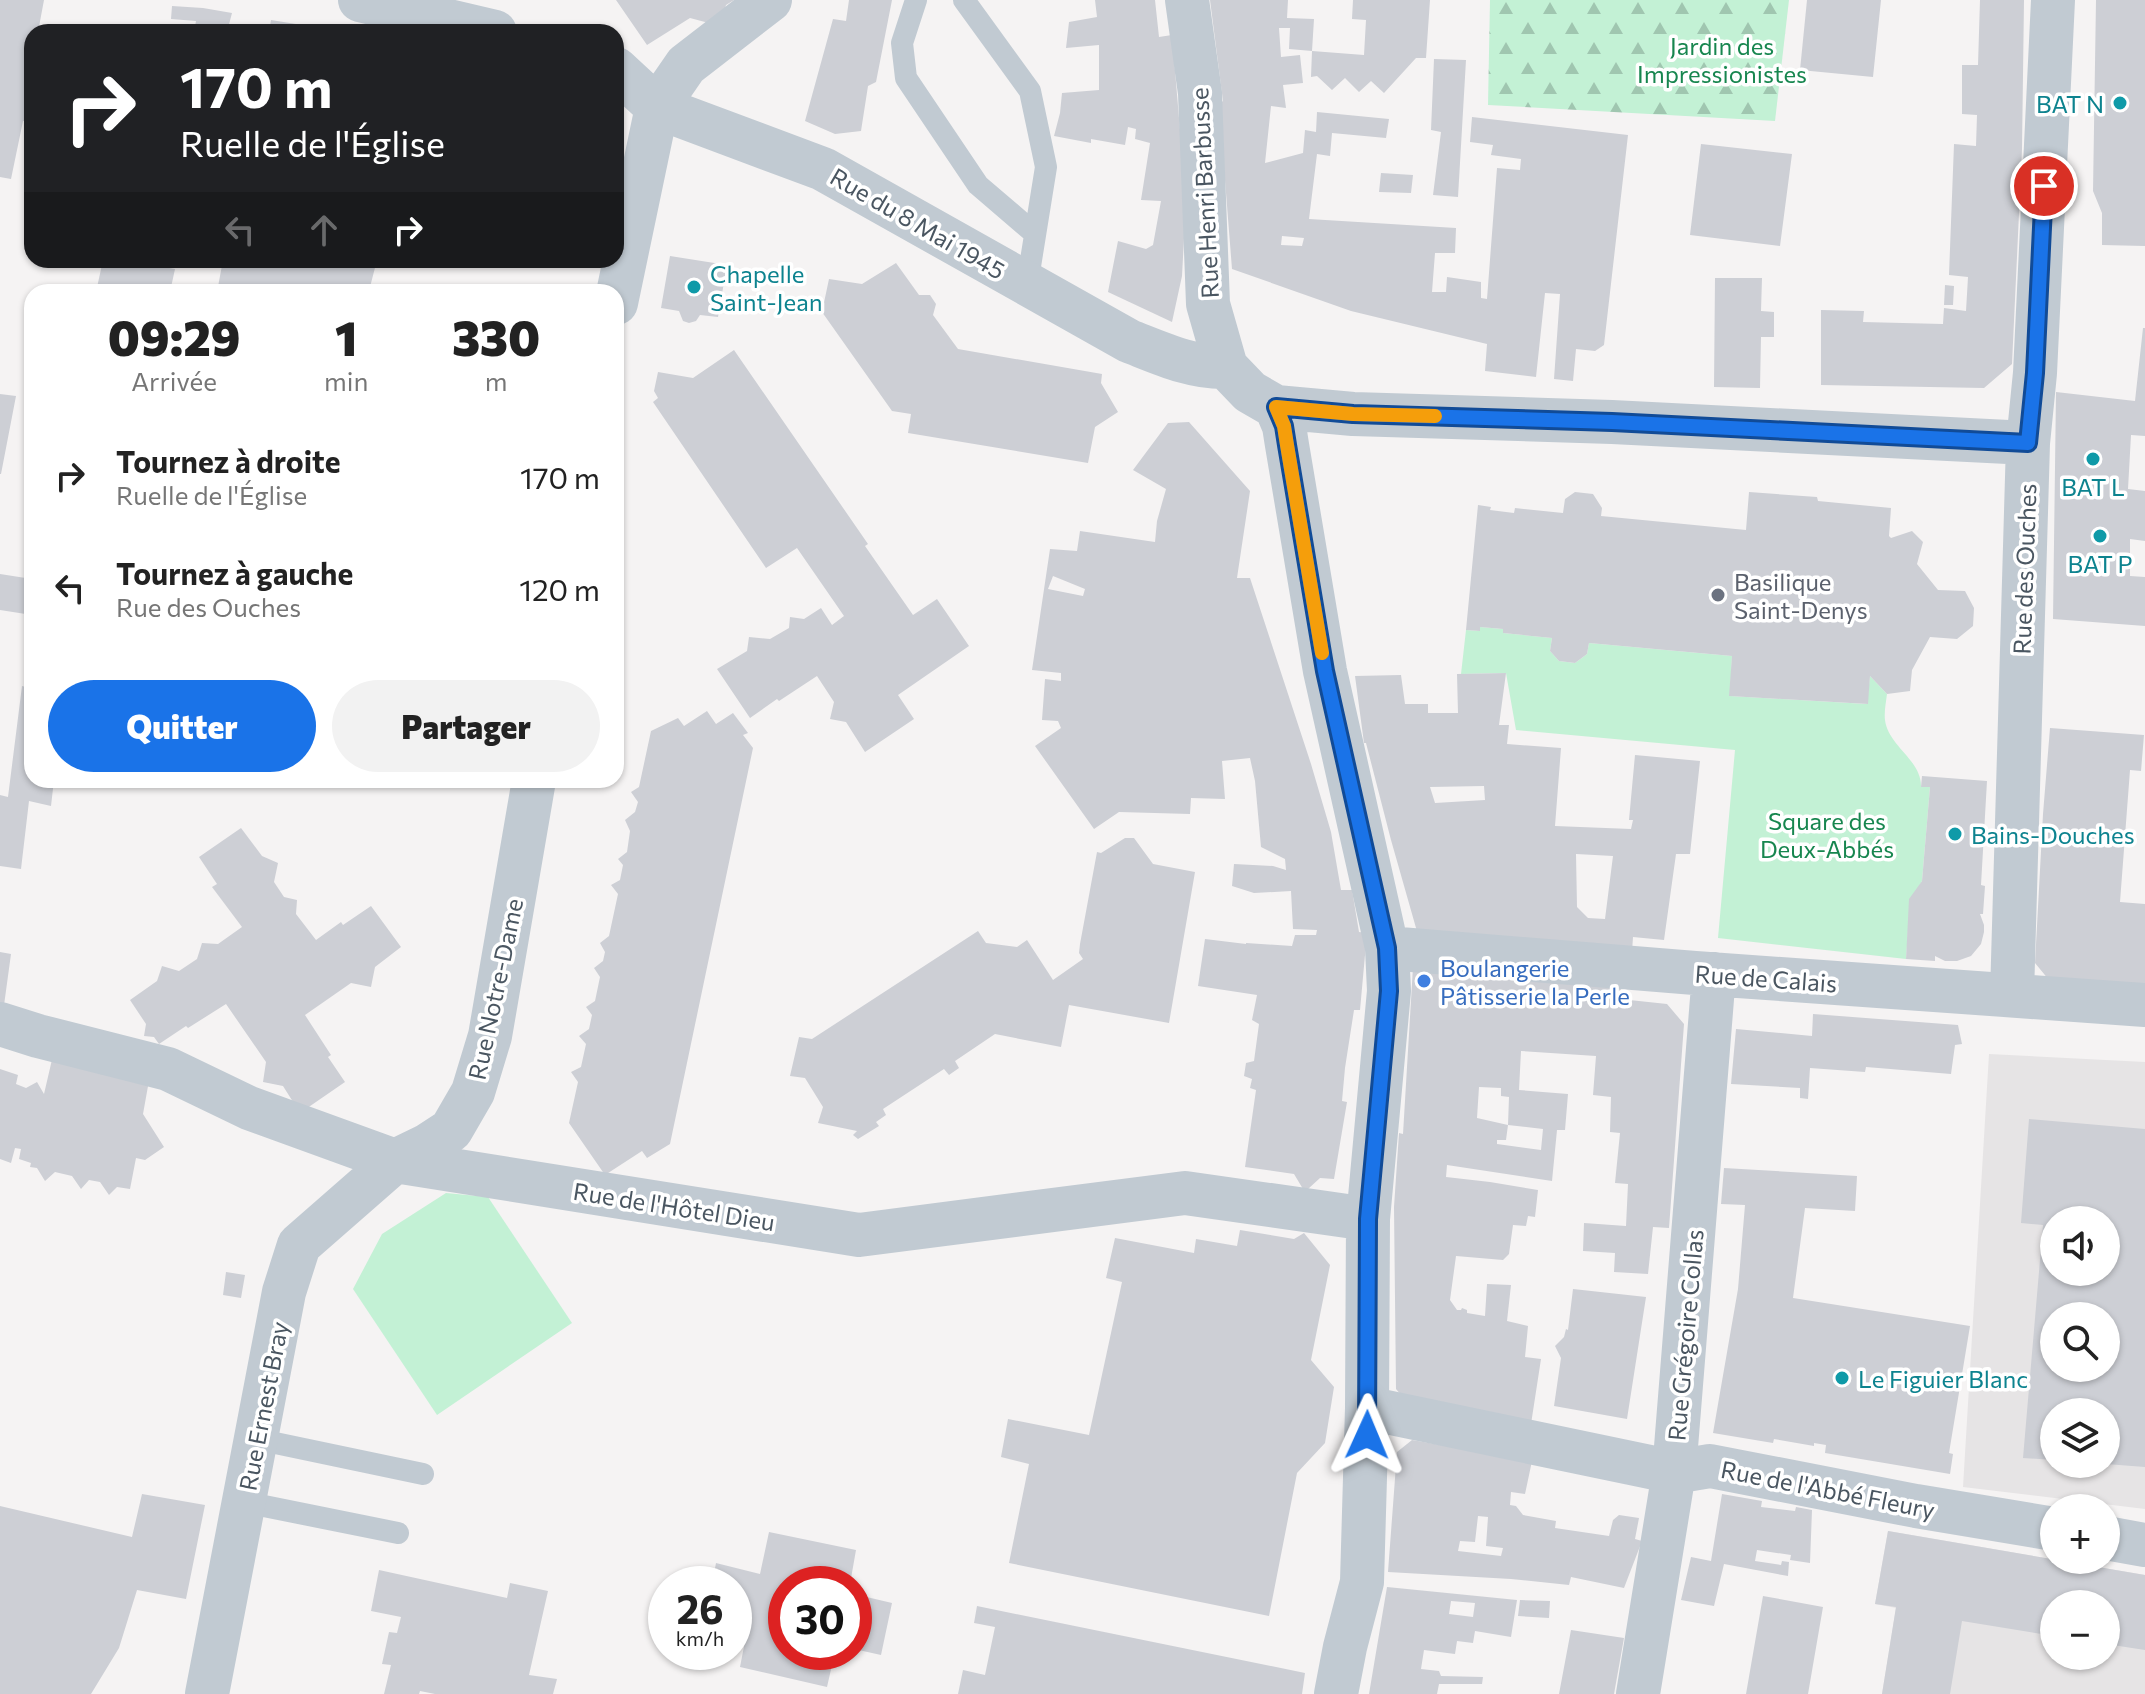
<!DOCTYPE html>
<html lang="fr">
<meta charset="utf-8">
<style>
:root{--surface:#fff;--page:#f2f2f2;--text:#222;--muted:#767676;--accent:#1a73e8}
body{margin:0;font-family:Commissioner,sans-serif;background:var(--page);color:var(--text);height:100vh;display:flex;flex-direction:column;font-size:30px;white-space:nowrap}
*{box-sizing:border-box;margin:0}
p{font-size:26px;color:var(--muted)}
.icon{flex:none;width:44px;height:44px;fill:none;stroke:currentColor;stroke-width:2;stroke-linecap:round;stroke-linejoin:round}
.map{position:relative;flex:1;overflow:hidden}
.sheet{position:absolute;left:24px;top:284px;width:600px;height:504px;display:flex;flex-direction:column;background:var(--surface);border-radius:24px;box-shadow:0 2px 6px #0004}
.sheet>*{flex:none}
.top-card{position:absolute;left:24px;top:24px;width:600px;height:244px;border-radius:24px;box-shadow:0 2px 6px #0004;background:#202124;color:#fff;overflow:hidden}
.fabs{position:absolute;left:2040px;top:1206px;display:grid;gap:16px}
.fabs a{display:grid;place-items:center;width:80px;height:80px;border-radius:50%;background:var(--surface);box-shadow:0 2px 6px #0004;font-size:40px}
.speed{position:absolute;left:648px;top:1566px;display:flex;gap:16px;font-size:40px;font-weight:700;text-align:center}
.speed>*{display:grid;place-content:center;width:104px;height:104px;border-radius:50%;background:var(--surface);box-shadow:0 2px 6px #0004;line-height:1}
.speed small{font-size:20px;font-weight:400}
.speed .limit{border:12px solid #d22;background:#fff;color:#111}
.pin{position:absolute;display:grid;place-items:center;width:68px;height:68px;color:#fff;margin:-34px;border:4px solid #fff;border-radius:50%;box-shadow:0 2px 8px #0007}
.me{position:absolute;width:88px;margin:-44px;rotate:1deg;stroke-linejoin:round;filter:drop-shadow(0 0 6px #0008)}
.turn{display:flex;align-items:center;gap:28px;height:168px;padding:0 24px;font-size:36px}
.turn .icon{width:104px;height:104px;stroke-width:2.5}
.turn b{display:block;font-size:56px;line-height:68px}
.lanes{display:flex;align-items:center;height:76px;padding:0 24px;background:#0003;justify-content:center;gap:40px;direction:ltr}
.lanes .off{opacity:.35}
.eta{display:flex;justify-content:space-evenly;align-items:center;height:136px;text-align:center}
.eta b{font-size:48px;font-weight:800;line-height:56px}
.primary-button{display:flex;gap:16px;margin-top:auto;padding:16px 24px}
.primary-button a{flex:1;height:92px;border-radius:48px;background:var(--accent);color:#fff;font-size:32px;font-weight:800;line-height:92px;text-align:center}
.primary-button a+a{background:var(--page);color:var(--text)}
ul{padding:0;list-style:none}
li{display:flex;align-items:center;gap:24px;height:112px;padding:0 24px}
li div{flex:1}
li b{display:block;font-size:30px}
li em{font-style:normal}
.map>svg:first-child{display:block}
</style>
<div class="map">
<svg width="2145" height="1694" viewBox="0 0 2145 1694">
<defs>
<pattern id="forest-firs" width="22" height="20" patternUnits="userSpaceOnUse" patternTransform="scale(2)"><rect width="22" height="20" fill="#c3f1d5"/><path d="M5 1l3.5 6h-7zM16 11l3.5 6h-7z" fill="#a0c6b0"/></pattern>
</defs>
<rect width="100%" height="100%" fill="#f5f3f3"/>
<!-- education -->
<path fill="#e6e4e5" fill-rule="evenodd" d="M1989,1054l156,8v447l-182,-22zM2054,1220h52v52h-52zM2054,1316h52v52h-52zM2054,1412h52v52h-52z
M1888,1531l257,44v119h-263l14,-86 -21,-4zM2054,1604h52v52h-52z"/>
<!-- forest -->
<path fill="url(#forest-firs)" d="M1490,0h299l-14,121 -287,-16z"/>
<!-- garden -->
<path fill="#c3f1d5" d="M1480,627l23,2v4l49,5 -2,13 9,10 16,2 12,-9 2,-11 143,13 -2,40 137,8 3,-28 17,18c-1,8 -3,18 -2,26 3,26 37,40 36,67h9l-8,94 -12,21 -4,57 -188,-21 17,-188 -219,-20 -10,-57 -45,1 5,-44 14,1z
M446,1193l42,4 84,126 -135,92 -84,-126 29,-55z"/>
<!-- building -->
<path fill="#cdcfd5" fill-rule="evenodd" d="M0,0h44l-6,32h-6v90l-9,-1 -12,58 -11,-2z
M616,0h118l-8,5 -6,21 -30,-8 -43,27z
M849,0h43l-16,82 -8,4 -7,45 -26,3 -30,-13 28,-102 13,2z
M1095,0h60l4,37 13,-2 14,166 -4,75 -10,46 -64,-30 10,-51 28,8 7,-4 8,-44 -20,-1 9,-57 -15,-4 1,-10 -8,-2 -3,18 -34,-6v4l-37,-7 6,-23 2,-20 37,-3v-45l-33,3 3,-26 28,-5z
M1210,0h78l-1,18 27,1 -2,32 -23,-2 1,-21h-11l2,29 19,-2 3,28 -20,2 3,23 -15,-2 -6,57 38,-10 2,-23 11,2 1,-20 72,7 -3,19 -54,-5 -2,23 -13,-2 -8,65 147,9 -1,25h-20l-3,39h14l1,-15 34,5v16l6,1 10,-131 23,2 1,-11 -30,-4 2,-10 -23,-3 2,-25 156,18 -24,210 -9,6 -19,-2 -3,32 -19,-2 6,-85 -15,-1 -9,84 -51,-6 2,-27 -136,-33 -119,-42 -13,-165 4,-3zM1282,236l22,2 -2,8 -21,-1z
M1353,0h77l-4,58h-10l-32,35 -13,-12 -12,11 -14,-14 -13,12 -15,-14 -6,1 1,-26 52,4 2,-35 -14,-1z
M1807,0h74l-8,77 -73,-7z
M1980,0h44l-2,149 -10,215 -28,24 -163,-3v-75l43,1 -1,11 80,2 1,-16 22,3 2,-34 -19,-2 5,-131 22,2 1,-31 -15,-1v-49h16z
M2096,0h49v246l-43,-1v-32l-9,-22z
M172,6l31,2 29,5 -5,19h-33l2,-11 -25,-2z
M271,20l31,5 18,7h-51z
M1434,59l32,1 -8,137 -25,-2 8,-63 -10,-2z
M1701,144l91,10 -12,92 -90,-11z
M1381,173l32,2 -2,18 -32,-1z
M670,256l57,9 -9,52 -18,-2 -4,6 -7,2 -6,-2 -4,-10 -18,-3z
M103,260h21l51,9 -5,23h-74z
M223,260h154l-7,27 4,1 -1,4h-156z
M896,263l23,32h11l6,9 -3,11 25,34 144,25 -1,9 17,29 -23,15 -7,36 -180,-30 3,-19 -19,-3 -70,-99 7,-33 33,5z
M1715,278h47l-1,33 13,1v25h-13l-1,51 -46,-1z
M1945,285l9,1 -1,19h-9z
M2143,328h2v108l-14,-1 -3,54 17,2v50l-15,-2v37l15,1v49l-92,-7 3,-227 79,9z
M734,350l134,194 -3,2 48,69 24,-16 32,47 -71,49 16,24 -49,33 -19,-30 -16,-3 4,-17 -17,-26 -38,25 -2,-2 -27,19 -33,-49 30,-18 2,-14 21,2 19,-11 1,-11 14,2 17,-11 11,17 12,-9 -47,-68 -31,20 -113,-166 5,-4 -4,-7 4,-19 35,6z
M0,394l16,2 -15,78h-1z
M1189,422l61,69 -13,87h13l61,186 20,68 10,58h11l7,42 8,1 -7,77h-6l-9,58 -3,33 5,1 -13,77 -14,-1 -12,11h-5l-9,-15 -49,-7 11,-77 -6,-2 2,-9 -8,-3 2,-13 8,-2 5,-37 -7,-4 5,-25 -59,-9 7,-47 41,5v-1l46,3 3,-11h21l1,-5 -24,-1 -2,-38 -37,2 -22,-7 2,-22 39,2 13,4 -1,-11 -24,-12 -6,-66 -5,-23 -28,3 3,38 -34,-1 -1,16 -71,-2 -25,17 -59,-83 26,-18 -3,-7 -16,-1 3,-41 16,2v-8l-29,-3 18,-121 27,2 3,-20 75,11 2,-21 9,-32 -33,-19 35,-47zM1053,576l32,13 -2,7 -35,-7z
M1575,492l18,2 9,14 -1,8 145,14 3,-38 68,5 1,4 73,7 -2,28 2,2 21,-7 11,11 -6,22 21,26 27,1 9,17 -1,18 -16,13 -27,-2 -18,33 -2,21 -23,3 -17,-18 -2,28 -139,-8 3,-40 -143,-13 -2,11 -12,9 -16,-2 -9,-10 2,-13 -49,-5v-4l-23,-2v4l-14,-1 12,-125 13,2 -1,3 24,3 1,-5 48,5 2,-14z
M0,574l32,5v36l-32,-5z
M30,658l2,1v121h22l-3,26 -22,-5 -8,68 -21,-3v-71l8,2 14,-111 4,1z
M1506,673l-7,52h10l-2,19 54,4 -6,78 76,3 2,-9h-4l6,-65 65,6 -10,93h-14l-12,86 -31,-3 -1,15 -214,-17 -27,-95 -25,-97h-2l-9,-67 46,-1 4,29h23v9h30l-1,-39zM1484,786l1,14 -50,3 -5,-16zM1576,854l37,2 -8,63 -17,-1 -11,-11z
M707,711l9,13 17,-11 15,20 -5,2 10,13 -83,396 -23,14 -5,-7 -37,24 -36,-52 9,-41 -7,-10 10,-5 5,-23 -7,-8 10,-7 3,-14 -6,-8 9,-6 5,-24 -6,-9 9,-7 2,-9 -5,-9 9,-7 9,-42 -7,-9 9,-5 3,-15 -5,-6 9,-7 3,-21 -5,-11 10,-8 3,-10 -7,-10 8,-5 12,-56 27,-13 6,8z
M2050,728l94,7 -3,36 -11,-1 -10,132 25,2v83l-96,-7 -14,-17 8,-149z
M1922,776l65,5 -6,104 4,1 -2,28h-3l4,11v7l-3,12 -10,12 -14,5h-12l-10,-5v5l-29,-2 3,-60 13,-18 8,-94h-9z
M241,828l21,28 16,7 -4,19 10,15 13,3 -1,14 20,26 25,-18 2,3 28,-19 30,41 -26,20 -4,20 -20,-4 -46,32 26,40 -3,2 17,25 -45,31 -17,-27 -20,-4 3,-20 -40,-58 -38,24 -2,-2 -27,18 -5,-7 -10,-1 2,-12 -16,-24 27,-19 5,-15 17,5 18,-12 5,-16 16,1 24,-17 -30,-40 5,-3 -18,-27z
M1125,838h9l19,26 42,8 -26,151 -100,-18 -8,42 -66,-13 -40,27 4,7 -10,7 -5,-6 -61,40 3,6 -10,7 3,4 -21,13 -5,-4 4,-4 -39,-8 5,-16 -18,-29 -15,-2 9,-39 13,2 166,-108 8,12 31,4 10,-7 26,40 30,-21 -4,-6 1,-9 17,-92 4,1z
M0,952l11,2 -9,66h-2z
M1413,967l208,20 -1,12 47,5 17,20 -15,204 -16,-1 -5,47 -34,-2 1,-19 -32,-2 1,-28 42,3 2,-42 -13,-1 5,-50 -10,-1 1,-35 -18,-2 3,-39 -75,-5 -2,39 49,4 -3,36h-8l-5,51 -105,-16 -1,12 44,5 48,8 -3,27 -7,-1 -2,10 -13,-1 -4,29 -6,6 -47,-4 -6,44 7,10h4l1,-2 5,2v3l18,3 2,-32 24,1 -4,36 21,5 -3,31 16,2 -10,65 -123,-21 -12,-14 -2,-182 5,-74 4,1zM1479,1087l22,1v8l8,1 -1,28 35,4 -2,21 -44,-6v-4h9l2,-15 -31,-7z
M1813,1014l145,11 4,19 -7,1 -4,29 -85,-7 -1,5 -55,-4 -2,31 -8,-1v-10l-69,-4 5,-55 76,7z
M54,1051l96,24 -7,39 21,33 -19,13 -9,-2 -6,31 -13,-2 -8,8 -9,-13 -11,-2 -8,9 -9,-13 -17,-4 -10,9 -8,-13 -7,-1 1,-4 -12,-4 2,-10 -6,-1 -4,15 -11,-4v-90l18,6 -2,9 10,4 11,-6 7,12z
M2029,1119l116,10v338l-39,-3v-52h-52v48l-31,-2 20,-233 -22,-2zM2054,1220h52v52h-52zM2054,1316h52v52h-52z
M1724,1168l133,8 -2,35 -50,-3 -12,90 177,28 -21,127 4,1 -3,20 -125,-21 1,-8 -12,-2v3l-40,-7 -1,4 -60,-10 25,-144 7,-84 -24,-1z
M1240,1230l54,9 10,-6 26,32 -19,95 23,27 -9,56 -28,30 -28,143 -260,-53 20,-99 -28,-7 7,-38 81,16 33,-153 -16,-4 9,-40 79,15 2,-14 41,7z
M226,1272l19,3 -4,23 -18,-3z
M1573,1289l73,8 -19,122 -73,-13 7,-48 -6,-12 9,-9 2,-8 2,1z
M1412,1440l120,21 -7,33 -14,-2 -1,13 6,1 7,9 33,6 -1,7 54,8 4,-16 6,-5 20,3 -4,21 7,2 -18,47 -53,-11 -2,8 -58,-6 -123,-7 9,-120zM1478,1516l10,1 -2,29 17,2 -2,8 -43,-5 2,-10 15,1z
M142,1494l63,11 -19,94 -49,-9 -18,58 -28,46h-91v-188l132,31z
M1722,1494l40,7 -1,6 34,4 1,-4 16,3 -2,53 -20,-3 1,-5 -34,-5 -2,11 26,4 1,-4 7,1 -1,14 -64,-12 -10,42 -33,-6 10,-43 20,4z
M1888,1531l257,44v75l-39,-6v-40h-52v32l-92,-15 -12,73h-68l14,-87 -21,-3z
M769,1532l87,18 -6,34h-64v68h49l-8,35 -87,-20 8,-41 -14,-3v-39h-22l4,-21 44,11z
M379,1570l128,28 3,-15 38,8 -19,84 28,4 -4,15h-118l-15,-3 -1,3h-35l7,-29 -9,-1 7,-32 8,1 4,-16 -30,-6z
M1387,1587l130,13 -6,37 -36,-6 -2,12 -16,-2 -2,13 -31,-4 -3,19 18,2 2,5 42,1 -1,7h-43l-2,10h-68zM1451,1601l24,2 -2,14 -24,-3z
M854,1594l38,9 -11,52 -27,-6z
M1763,1596l60,11 -15,87h-62z
M1520,1600l30,1 -1,17 -31,-2z
M977,1606l328,67 -3,21h-344l5,-24 22,5 10,-48 -21,-4z
M1571,1630l53,8 -10,56h-55z"/>
<g fill="none" stroke-linecap="round" stroke-linejoin="round">
<!-- lane -->
<path stroke="#c1cad2" stroke-width="22" d="M916,0l-14,43 4,35 72,107 56,48
M964,0l66,91 16,76 -19,118
M256,1439l167,35
M244,1502l154,31"/>
<!-- street -->
<path stroke="#c1cad2" stroke-width="44" d="M360,0l135,32
M1187,0l13,93 8,211 18,63 24,25 26,15 77,7 259,8 416,21
M616,69l41,38 166,62 306,172c31,12 63,27 97,26
M616,303l41,-196 29,-42 84,-65
M1276,407l8,19 3,19 38,226 62,277 2,43 -21,228 -1,189 -5,174 -17,65 -9,47
M1387,948l308,25 450,32
M2012,995l16,-552 7,-70 18,-373
M0,1024l38,12 130,33 81,39 146,53 464,74 326,-42 183,26
M1367,1408l307,64 36,-6 206,40 138,23
M2106,1538l39,7
M207,1694l77,-402 15,-47 96,-84 33,-16 23,-15 22,-38 17,-56 44,-256
M1638,1694l36,-222 40,-498"/>
</g>
<g fill="none" stroke-linecap="round" stroke-linejoin="round">
<!-- route casing -->
<g stroke="#114b97" stroke-width="20">
<path id="route" d="M1367,1435l1,-216 21,-228 -2,-43 -62,-277 -38,-226 -3,-19 -8,-19 77,7 259,8 416,21 7,-70 9,-187"/>
</g>
<!-- route -->
<use href="#route" stroke="#1a73e8" stroke-width="14"/>
<!-- slow -->
<path stroke="#f59e0b" stroke-width="14" d="M1322,653l-35,-208 -3,-19 -8,-19 77,7 82,2"/>
</g>
<!-- markers -->
<g fill="#0f9aa8" stroke="#fff" stroke-width="3">
<circle cx="2120" cy="103" r="8"/>
<circle cx="694" cy="287" r="8"/>
<circle cx="2093" cy="459" r="8"/>
<circle cx="2100" cy="536" r="8"/>
<circle cx="1955" cy="834" r="8"/>
<circle cx="1842" cy="1378" r="8"/>
</g>
<circle fill="#6b7280" stroke="#fff" stroke-width="3" cx="1718" cy="595" r="8"/>
<circle fill="#3f7fe0" stroke="#fff" stroke-width="3" cx="1424" cy="981" r="8"/>
<g text-anchor="middle" dominant-baseline="central" stroke-width="7" stroke-linejoin="round" paint-order="stroke">
<!-- park labels -->
<g font-size="24" fill="#17864f" stroke="#fff">
<text x="1722" y="45">Jardin des<tspan x="1722" dy="28">Impressionistes</tspan></text>
<text x="1827" y="820">Square des<tspan x="1827" dy="28">Deux-Abbés</tspan></text>
</g>
<!-- culture labels -->
<g font-size="24" fill="#0d838f" stroke="#fff" text-anchor="start">
<text x="2104" y="103" text-anchor="end">BAT N</text>
<text x="710" y="273">Chapelle<tspan x="710" dy="28">Saint-Jean</tspan></text>
<text x="2093" y="486" text-anchor="middle">BAT L</text>
<text x="2100" y="563" text-anchor="middle">BAT P</text>
<text x="1971" y="834">Bains-Douches</text>
<text x="1858" y="1378">Le Figuier Blanc</text>
</g>
<!-- street labels -->
<g font-size="24" fill="#4a5661" stroke="#fff">
<text transform="translate(1204 193) rotate(-93)">Rue Henri Barbusse</text>
<text transform="translate(918 223) rotate(30)">Rue du 8 Mai 1945</text>
<text transform="translate(2024 569) rotate(-88)">Rue des Ouches</text>
<text transform="translate(1766 978) rotate(4)">Rue de Calais</text>
<text transform="translate(495 989) rotate(-78)">Rue Notre-Dame</text>
<text transform="translate(674 1206) rotate(9)">Rue de l'Hôtel Dieu</text>
<text transform="translate(1685 1335) rotate(-85)">Rue Grégoire Collas</text>
<text transform="translate(263 1406) rotate(-79)">Rue Ernest Bray</text>
<text transform="translate(1828 1489) rotate(11)">Rue de l'Abbé Fleury</text>
</g>
<!-- worship labels -->
<g font-size="24" fill="#5b616d" stroke="#fff" text-anchor="start">
<text x="1734" y="581">Basilique<tspan x="1734" dy="28">Saint-Denys</tspan></text>
</g>
<!-- shop labels -->
<g font-size="24" fill="#366cbe" stroke="#fff" text-anchor="start">
<text x="1440" y="967">Boulangerie<tspan x="1440" dy="28">Pâtisserie la Perle</tspan></text>
</g>
</g>
</svg>
<div class="fabs">
<a><svg class="icon" aria-label="sound" viewBox="0 0 24 24"><path d="M4 9h4l5-4v14l-5-4H4zM17 9q2 3 0 6"/></svg></a>
<a><svg class="icon" aria-label="search" viewBox="0 0 24 24"><circle cx="10" cy="10" r="6"/><path d="M15 15l6 6"/></svg></a>
<a><svg class="icon" aria-label="layers" viewBox="0 0 24 24"><path d="M12 4l9 5-9 5-9-5zM3 14l9 5 9-5"/></svg></a>
<a>+</a>
<a>−</a>
</div>
<div class="speed"><div>26<small>km/h</small></div><div class="limit">30</div></div>
<div class="pin" style="left:2044px;top:186px;background:#d93025"><svg class="icon" aria-label="arrive" viewBox="0 0 24 24"><path d="M6 21V4h12l-3 4 3 4H6"/></svg></div>
<svg class="me" style="left:1367px;top:1435px" viewBox="-20 -20 40 40"><path d="M0-17L14 15 0 8-14 15z" fill="#1a73e8" stroke="#fff" stroke-width="4"/></svg>
<div class="top-card">
<div class="turn"><svg class="icon" aria-label="right" viewBox="0 0 24 24"><path d="M7 20v-9h11M14 6l5 5-5 5"/></svg><div><b>170 m</b>Ruelle de l'Église</div></div>
<div class="lanes"><svg class="icon off" aria-label="left" viewBox="0 0 24 24"><path d="M17 20v-9H6M10 6l-5 5 5 5"/></svg><svg class="icon off" aria-label="ahead" viewBox="0 0 24 24"><path d="M12 20V5M6 11l6-6 6 6"/></svg><svg class="icon" aria-label="right" viewBox="0 0 24 24"><path d="M7 20v-9h11M14 6l5 5-5 5"/></svg></div>
</div>
<section class="sheet">
<div class="eta">
<div><b>09:29</b><p>Arrivée</p></div>
<div><b>1</b><p>min</p></div>
<div><b>330</b><p>m</p></div>
</div>
<ul>
<li><svg class="icon" aria-label="right" viewBox="0 0 24 24"><path d="M7 20v-9h11M14 6l5 5-5 5"/></svg><div><b>Tournez à droite</b><p>Ruelle de l'Église</p></div><em>170 m</em></li>
<li><svg class="icon" aria-label="left" viewBox="0 0 24 24"><path d="M17 20v-9H6M10 6l-5 5 5 5"/></svg><div><b>Tournez à gauche</b><p>Rue des Ouches</p></div><em>120 m</em></li>
</ul>
<div class="primary-button"><a>Quitter</a><a>Partager</a></div>
</section>
</div>
